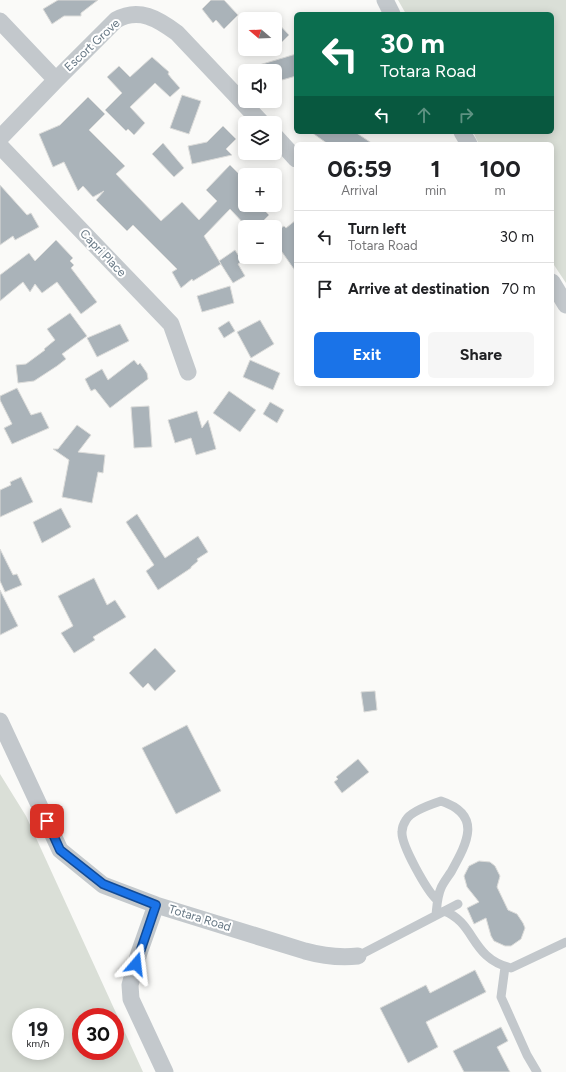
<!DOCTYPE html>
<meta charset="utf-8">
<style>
:root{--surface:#fff;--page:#f6f6f6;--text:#202124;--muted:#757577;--line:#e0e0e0;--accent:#1a73e8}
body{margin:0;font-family:Figtree,sans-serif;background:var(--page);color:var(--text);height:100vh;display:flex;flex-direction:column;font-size:15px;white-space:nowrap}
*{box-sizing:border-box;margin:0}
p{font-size:13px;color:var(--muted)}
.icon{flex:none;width:22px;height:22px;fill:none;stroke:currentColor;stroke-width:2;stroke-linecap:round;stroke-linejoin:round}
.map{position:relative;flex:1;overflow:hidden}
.side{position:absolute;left:294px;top:142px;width:260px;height:244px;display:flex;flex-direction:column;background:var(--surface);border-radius:6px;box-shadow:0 2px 10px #0003}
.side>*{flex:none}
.hud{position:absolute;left:294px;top:12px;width:260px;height:122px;border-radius:6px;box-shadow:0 2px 10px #0003;background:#0b6e4f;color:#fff;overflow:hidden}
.needle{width:26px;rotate:289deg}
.fabs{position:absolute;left:238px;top:12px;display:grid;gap:8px}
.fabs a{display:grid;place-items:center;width:44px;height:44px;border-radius:6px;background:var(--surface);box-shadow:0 2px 10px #0003;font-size:20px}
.speed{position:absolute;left:12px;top:1008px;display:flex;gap:8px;font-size:20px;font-weight:700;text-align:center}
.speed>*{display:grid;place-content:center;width:52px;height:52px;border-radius:50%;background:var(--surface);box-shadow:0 2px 10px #0003;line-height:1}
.speed small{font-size:10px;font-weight:400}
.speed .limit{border:6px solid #d22;background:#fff;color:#111}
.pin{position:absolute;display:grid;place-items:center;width:34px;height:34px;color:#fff;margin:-17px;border-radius:8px;box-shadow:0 2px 6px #0006}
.me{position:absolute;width:44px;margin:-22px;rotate:17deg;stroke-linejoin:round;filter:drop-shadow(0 0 3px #0008)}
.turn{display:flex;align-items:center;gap:14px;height:84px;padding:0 20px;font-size:18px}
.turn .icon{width:52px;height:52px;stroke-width:2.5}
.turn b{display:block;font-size:28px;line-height:34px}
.lanes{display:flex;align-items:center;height:38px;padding:0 20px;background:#0003;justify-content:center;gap:20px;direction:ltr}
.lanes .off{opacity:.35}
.eta{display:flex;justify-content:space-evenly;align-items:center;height:68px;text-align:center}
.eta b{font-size:24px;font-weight:700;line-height:28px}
.action{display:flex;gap:8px;margin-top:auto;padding:8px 20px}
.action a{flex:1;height:46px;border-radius:6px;background:var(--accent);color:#fff;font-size:16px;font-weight:700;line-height:46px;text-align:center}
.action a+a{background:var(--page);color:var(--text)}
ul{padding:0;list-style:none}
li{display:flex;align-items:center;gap:12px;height:52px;padding:0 20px;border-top:1px solid var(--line)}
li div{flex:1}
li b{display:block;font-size:15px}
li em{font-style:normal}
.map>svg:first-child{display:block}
</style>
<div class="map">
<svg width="566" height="1072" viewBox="0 0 566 1072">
<rect width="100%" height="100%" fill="#fafaf8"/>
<!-- green -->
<path fill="#dadfd7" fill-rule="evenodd" d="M398,0h168v283l-14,-21v-118h-73l-6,-12h79v-118h-146z
M0,774l26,42 117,256h-143zM21,1017h34v34h-34zM81,1017h34v34h-34z"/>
<!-- building -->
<path fill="#aab3b9" stroke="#dcdcda" d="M58,0h40l-17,13v3h-17l-12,8 -9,-15z
M211,0h13l14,15 -14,14 -8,-9 -3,3 -11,-14z
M275,20l14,15 -14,14z
M296,54v22l-21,6v-11h-25l-1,-3z
M152,57l17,15 -1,2 4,5 8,9 -10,9 -15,-14 -25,24 15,16 -11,12 -6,-6 -2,2 -21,-21 17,-17 -15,-16 12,-11 11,11z
M182,95l19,6 -12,33 -19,-6z
M88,97l17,17 -16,16 36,36 -9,8 45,47 21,-19 17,18 18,-19 -11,-11 24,-25 15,15v25h25l-5,6 4,4 -12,12h-10l-17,-18 -26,27 17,28 -28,17 -1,-2 -11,9 -9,-16 5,-3 -44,-44 -6,6 -31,-31 8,-9 -11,6 -10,-11 -5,5 -14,-29 -11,5 -14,-33 21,-9z
M223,126l13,13 -10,10 6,6 -40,9 -4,-18 19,-4z
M311,132h44l18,12h-45z
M163,143l21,25 -10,9 -22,-23z
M0,185l27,30 4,-2 8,14 -24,13 -2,-4 -13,9z
M296,220v52l-21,-30v-21l6,7 3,-2 2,2z
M56,240l17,18 -3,3 4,4 -3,3 26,34 -16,12 -24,-32 -15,11 -7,-9 -5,8 -7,-10 -23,19v-26l29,-22 6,8z
M235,250l7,11 -4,3 7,12 -12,7 -14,-22z
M230,286l4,17 -32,9 -5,-16z
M70,313l17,23 -25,18 4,5 -9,7 -23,15 -16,2 -2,-18 10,-1 19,-14 -1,-1 11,-9 -8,-11z
M260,320l14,24 -23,14 -14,-26z
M229,321l6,10 -11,7 -6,-10z
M120,324l9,17 -32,16 -10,-19z
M134,360l4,5 2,-2 7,10 1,6 -38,29 -15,-19 -4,2 -6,-12 17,-10 6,11z
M250,360l30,13 -7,17 -30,-13z
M17,388l14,27 10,-3 8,16 -37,16 -8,-16 8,-4 -12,-24v-4z
M229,391l27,19 -16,22 -27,-19z
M270,402l14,8 -7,13 -14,-9z
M149,406l3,41 -18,1 -3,-41z
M197,411l5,17 6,-8 8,29 -20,6 -5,-17 -16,5 -7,-23z
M77,425l14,10 -13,17 27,3 -2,18 -5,-1 -6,31 -30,-6 7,-37 -16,-11h5z
M21,477l12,25 -33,15v-27l11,-5 -1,-3z
M61,508l10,19 -29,16 -9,-21z
M137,514l28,44 33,-22 10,16 -11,7 1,2 -7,6v1l-33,22 -12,-19 8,-6 -28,-43z
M0,549l13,26 4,-1 5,11 -17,7 -5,-11z
M94,578l13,27 8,-5 11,17 -33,20 2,3 -21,13 -13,-20 12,-7 -15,-30z
M0,590l18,36 -18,9z
M155,648l21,23 -21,20 -7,-8 -5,5 -14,-15z
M375,691l2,19 -13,2 -3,-20z
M187,725l34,66 -45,23 -34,-66z
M358,759l11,13 -27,21 -8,-11 4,-3 -2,-2z
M479,861l11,1 5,4 5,10 -3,11 11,23 9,4 6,9 2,5 -4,11 -10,7h-6l-11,-5 -3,-5 -5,-18 -12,6 -7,-16 12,-6 -12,-15 -3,-11 5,-10z
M475,970l11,22 -60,30 12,25 -30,16 -28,-55 46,-23 4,8z
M501,1027l7,14 -11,6 13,25h-46l-11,-21z"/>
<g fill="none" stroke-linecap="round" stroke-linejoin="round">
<!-- lane -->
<path stroke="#c3c8cc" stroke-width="9" d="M444,911c32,12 26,47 67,57l55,-26
M436,915c1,-9 1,-18 5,-27 2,-5 6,-10 10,-16 16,-29 32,-57 -10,-71 -9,3 -31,11 -35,19 -2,3 -4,9 -4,12 -1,13 25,59 35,68
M358,956l100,-52
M505,967l-4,30 26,58 10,17"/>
<!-- street -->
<path stroke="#c3c8cc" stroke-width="17" d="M385,0l7,14
M0,21l56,59
M462,132l7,12
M275,136l21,23
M0,138l56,-58 60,-60c23,-13 42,-1 61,13l85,90
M0,146l171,178 17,48
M552,282l14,23
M0,721l60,129 43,35 53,20 149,46c18,5 34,7 53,5
M156,905l-17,48 -9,32 1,14 34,73"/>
</g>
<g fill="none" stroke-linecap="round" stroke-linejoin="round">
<!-- route casing -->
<g stroke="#114b97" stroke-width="10">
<path id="route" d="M47,821l13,29 43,34 53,21 -20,59"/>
</g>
<!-- route -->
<use href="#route" stroke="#1a73e8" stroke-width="7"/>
</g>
<g text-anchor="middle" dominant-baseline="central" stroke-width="4" stroke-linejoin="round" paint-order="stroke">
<!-- street labels -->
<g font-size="12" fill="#657683" stroke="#fff">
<text transform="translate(92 45) rotate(-43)">Escort Grove</text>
<text transform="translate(103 253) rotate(46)">Capri Place</text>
<text transform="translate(200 918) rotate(17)">Totara Road</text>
</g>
</g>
</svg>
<div class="fabs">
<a><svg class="needle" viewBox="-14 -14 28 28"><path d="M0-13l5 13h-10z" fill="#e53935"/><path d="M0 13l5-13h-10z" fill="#757577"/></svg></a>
<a><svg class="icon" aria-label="sound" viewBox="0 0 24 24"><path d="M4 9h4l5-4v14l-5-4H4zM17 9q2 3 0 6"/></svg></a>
<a><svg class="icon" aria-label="layers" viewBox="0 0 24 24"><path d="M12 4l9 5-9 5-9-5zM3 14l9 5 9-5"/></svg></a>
<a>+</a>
<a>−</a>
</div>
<div class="speed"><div>19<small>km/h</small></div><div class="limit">30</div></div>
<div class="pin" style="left:47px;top:821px;background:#d93025"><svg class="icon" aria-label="arrive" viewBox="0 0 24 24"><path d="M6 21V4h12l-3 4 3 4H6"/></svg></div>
<svg class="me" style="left:136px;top:964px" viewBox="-20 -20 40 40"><path d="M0-17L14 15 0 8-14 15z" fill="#1a73e8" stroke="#fff" stroke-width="4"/></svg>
<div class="hud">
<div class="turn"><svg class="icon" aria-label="left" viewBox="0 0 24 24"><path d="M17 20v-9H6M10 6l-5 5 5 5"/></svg><div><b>30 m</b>Totara Road</div></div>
<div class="lanes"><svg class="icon" aria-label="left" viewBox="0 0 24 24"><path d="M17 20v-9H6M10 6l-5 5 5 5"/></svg><svg class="icon off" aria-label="ahead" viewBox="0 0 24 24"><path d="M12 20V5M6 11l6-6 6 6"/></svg><svg class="icon off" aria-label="right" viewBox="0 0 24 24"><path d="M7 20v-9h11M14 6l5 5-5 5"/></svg></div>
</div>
<section class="side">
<div class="eta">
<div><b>06:59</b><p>Arrival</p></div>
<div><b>1</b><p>min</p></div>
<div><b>100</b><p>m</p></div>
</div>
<ul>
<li><svg class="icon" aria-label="left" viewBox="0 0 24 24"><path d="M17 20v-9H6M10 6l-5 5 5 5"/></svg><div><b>Turn left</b><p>Totara Road</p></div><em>30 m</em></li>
<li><svg class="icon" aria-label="arrive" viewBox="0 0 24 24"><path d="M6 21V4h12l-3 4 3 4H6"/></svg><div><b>Arrive at destination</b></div><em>70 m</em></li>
</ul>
<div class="action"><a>Exit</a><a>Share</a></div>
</section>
</div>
